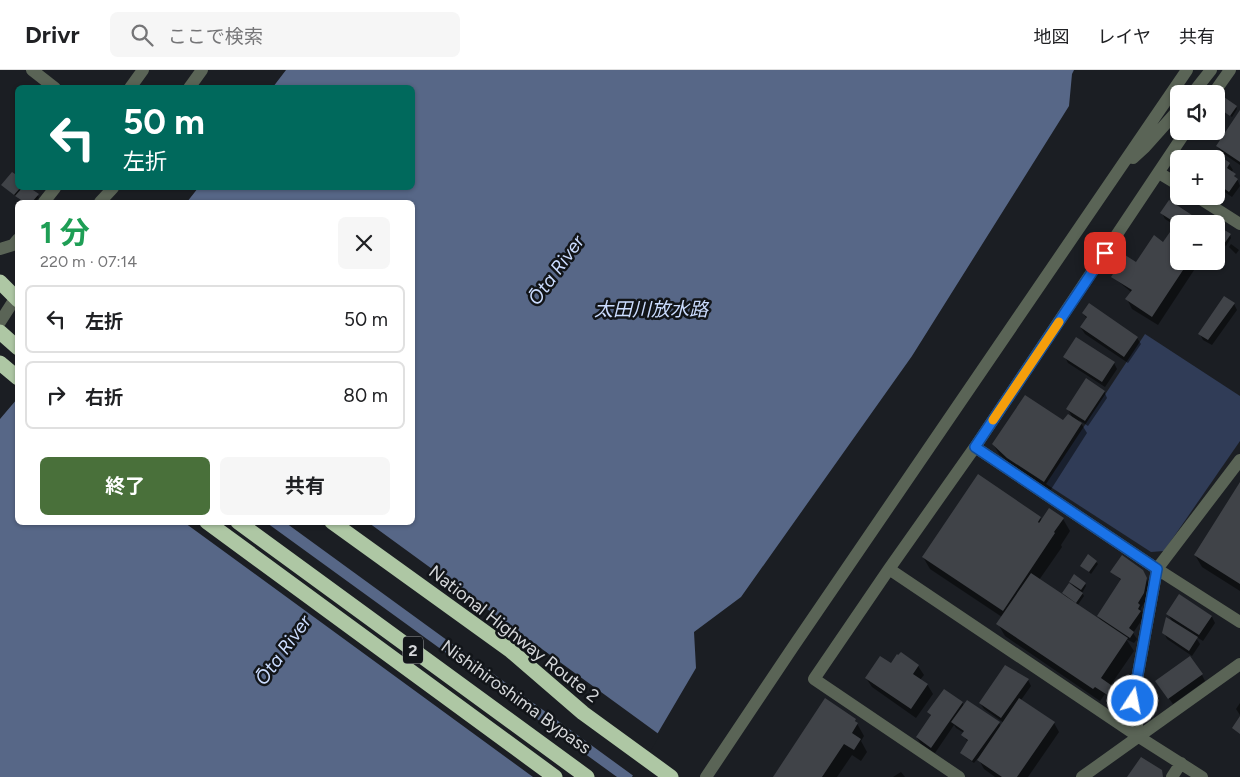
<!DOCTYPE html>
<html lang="ja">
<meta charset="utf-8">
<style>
:root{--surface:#fff;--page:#f6f6f6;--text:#202124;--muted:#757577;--line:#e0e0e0;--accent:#49703a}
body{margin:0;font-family:Figtree,"Noto Sans JP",sans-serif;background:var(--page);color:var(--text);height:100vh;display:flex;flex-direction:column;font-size:19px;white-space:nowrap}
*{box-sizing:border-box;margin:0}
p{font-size:16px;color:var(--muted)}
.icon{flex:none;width:28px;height:28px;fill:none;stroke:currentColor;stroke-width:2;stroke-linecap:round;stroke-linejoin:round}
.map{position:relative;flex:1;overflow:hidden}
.drawer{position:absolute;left:15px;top:130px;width:400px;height:325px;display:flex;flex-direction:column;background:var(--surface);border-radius:8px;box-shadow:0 1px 4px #0004}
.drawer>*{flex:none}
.guide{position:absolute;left:15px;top:15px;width:400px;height:105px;border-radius:8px;box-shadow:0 1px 4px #0004;background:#00695c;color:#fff;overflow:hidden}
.buttons{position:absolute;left:1170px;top:15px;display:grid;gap:10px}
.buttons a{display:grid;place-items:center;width:55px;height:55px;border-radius:8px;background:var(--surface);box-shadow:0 1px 4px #0004;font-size:25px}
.pin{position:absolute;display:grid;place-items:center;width:42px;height:42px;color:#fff;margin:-21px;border-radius:10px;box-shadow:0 2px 8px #0006}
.me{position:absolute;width:55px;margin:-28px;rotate:11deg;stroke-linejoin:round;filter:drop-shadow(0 0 4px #0008)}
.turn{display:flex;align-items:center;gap:18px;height:105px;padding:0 25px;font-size:22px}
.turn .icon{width:65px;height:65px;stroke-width:2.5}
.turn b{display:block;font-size:35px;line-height:42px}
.round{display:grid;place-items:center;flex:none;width:52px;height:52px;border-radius:8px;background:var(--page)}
.headline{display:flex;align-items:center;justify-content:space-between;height:85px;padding:0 25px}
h1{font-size:30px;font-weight:700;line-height:38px;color:#1e9e55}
.cta{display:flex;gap:10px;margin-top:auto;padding:10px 25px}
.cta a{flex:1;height:58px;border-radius:8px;background:var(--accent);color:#fff;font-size:20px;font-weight:700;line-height:58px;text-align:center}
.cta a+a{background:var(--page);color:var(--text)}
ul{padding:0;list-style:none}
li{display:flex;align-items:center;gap:15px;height:68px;margin:0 10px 8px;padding:0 15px;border:2px solid var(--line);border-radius:8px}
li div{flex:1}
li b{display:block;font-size:19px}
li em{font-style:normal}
header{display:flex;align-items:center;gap:30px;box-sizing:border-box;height:70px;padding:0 25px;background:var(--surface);border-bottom:1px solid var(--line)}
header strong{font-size:24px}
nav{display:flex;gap:28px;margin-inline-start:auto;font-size:18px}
.search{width:350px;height:45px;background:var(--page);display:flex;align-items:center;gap:12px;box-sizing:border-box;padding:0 18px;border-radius:8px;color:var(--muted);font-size:19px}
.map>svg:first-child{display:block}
</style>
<header>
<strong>Drivr</strong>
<div class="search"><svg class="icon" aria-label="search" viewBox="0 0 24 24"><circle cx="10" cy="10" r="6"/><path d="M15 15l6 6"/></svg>ここで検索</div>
<nav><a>地図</a><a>レイヤ</a><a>共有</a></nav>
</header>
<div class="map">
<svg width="1240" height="707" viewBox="0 0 1240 707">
<rect width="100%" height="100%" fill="#1b1e23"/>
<!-- green -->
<path fill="#303c57" d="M1145,264l95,62v45l-76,110 -13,1 -105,-68z"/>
<!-- water -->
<path fill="#576787" d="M286,0h788l-2,4 -3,32 -157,250 -171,241 -47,35 2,36 -64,109h-632v-358l17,-20 1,123h394v-320h-225l11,-14h214v-100l-139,-1z"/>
<!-- pier -->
<path fill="#1b1e23" d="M185,453h82l350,254h-84z
M286,453h83l291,212 -25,42z"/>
<!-- shadow -->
<path fill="#0007" d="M1219,37h17l1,2 -5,8z
M1240,42v53l-19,-13 -4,-6z
M1213,83l16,11 4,6 -2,2 7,9 2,5 -8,11 -16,-11v-27l-6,-1z
M2,115l26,3 11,9 -4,5h-12z
M1162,143l38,9 2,2h-23v4l-14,-9z
M1216,161l14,4 1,3 -5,8 -10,-7z
M1231,174l8,6 -3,4 -7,-7z
M1200,191l-42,64 -26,-16 -5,-10 4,-7 -18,-15 22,-14z
M1234,234l3,6 -25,35 -9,-5 -3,-6z
M1083,243l54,25 4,6 -13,19 -43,-29 -4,-6 6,-9z
M1065,287l49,6 3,6 -12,18 -37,-24z
M1104,321l3,7 -19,28 -9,-6 8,13 -37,58 -36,-24 -15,-13 -6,-10 80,-25 -5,-10z
M1240,415v106l-38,-24 -7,-12z
M1040,448l2,3 21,-2 7,12 -9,14 1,2 -23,33 28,19 -4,-6 10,-7 -3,-4 15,2 1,2 -4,7 2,3 -7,10 25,16 -4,-6 24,-35 -10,-9 34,5 4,9 -3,13 -6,9 2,10 -10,15 4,6 -3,4 -8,-4 8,12 -24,35 8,7 -5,7 -8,-6 -5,7 -95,-65 -7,-12 4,-7 -72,-48 -7,-12z
M1096,492l2,2 -7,10 -9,-8z
M1168,544l44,3 3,6 -12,18 -8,-5 5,8 -8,12 -25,-17 -3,-6 9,-10z
M918,596l6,9 -4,5 7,4 6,10 -17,24 -44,-31 -6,-9z
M1202,605l3,6 -32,23 -12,-16z
M1028,610l3,6 -10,14 33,23 5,9 -31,45h-33l-11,-8 -6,-11 -4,5 -11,-8 -2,-2 7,-11 -5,-7 1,-2 -8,-5 -2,-3 -19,28 -14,-9 -4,-6 14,-21 -2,-5 33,-10 2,4 35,17 2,4 3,-4 -20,-14 -4,-6z
M1240,633v12l-4,-6z
M855,650l9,16 -3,5 6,11 -6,9 -9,-6 -15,22h-63z
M901,702l4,5h-12z"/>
<!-- building -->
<path fill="#404348" d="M1224,27l13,9 -7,10 -13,-9z
M1240,40v52l-24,-16z
M1195,80l4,3 1,-3 10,6 3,-5 17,12 -3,5 9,6 -2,2 4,3 -9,13 -13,-9v-24h-27z
M12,102l6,4v12h2l-6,7 -13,-10z
M22,118h8l9,6 -7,8h-8l-9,-6z
M1169,130l32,21 -2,3h-20v1l-19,-12z
M1218,156l13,8 -7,10 -8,-5v-10z
M1170,162l9,6v23h10l-37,56 -27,-18 7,-9 -21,-13 14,-22 11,7 18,-27 9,7z
M1224,226l11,7 -27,37 -10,-6z
M1089,233l49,34 -14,20 -44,-30 7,-10 -5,-4z
M1076,267l39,25 -13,20 -39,-25z
M1086,308l19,13 -20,30 -19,-12z
M1025,325l38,25 5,-6 14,9 -38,59 -37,-24 -15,-14z
M978,404l63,43 -3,5 1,1 10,-15 15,10 -10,14 1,1 -52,78 -81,-54z
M1240,412v102l-46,-29z
M1088,484l9,7 -8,11 -9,-6z
M1122,485l21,15 4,8 -3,15 -6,10 2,2 -2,4 3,2 -12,17 5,4 -4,6 -33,-22 24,-37 -11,-7z
M1031,503l97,65 -27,40 17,12 -6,8 -17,-11 -2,2 -97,-65z
M1074,504l12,9 -5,7 -12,-8z
M1069,513l14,10 -7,10 -14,-10z
M1179,524l33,22 -13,19 -33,-21z
M1166,547l32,20 -9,14 -27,-18z
M901,582l18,13 -6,9 15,10 -17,25 -46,-31 15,-22 11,7 6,-9 1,1z
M1190,586l13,18 -35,25 -13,-18z
M1005,595l24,14 -28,39 -22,-15z
M944,619l19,13 -32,46 -15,-11 15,-22 -4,-3z
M825,628l31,21 -1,2 3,2 -6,10 9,6 -7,11 -10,-6 -22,33h-49z
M1019,628l36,24 -38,55h-15l-25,-17z
M967,630l33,22 -28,39 -12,-8 8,-13 -7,-5 3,-4 -13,-9z
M1240,646v18l-8,-6z
M1141,687l21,13 1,7h-36z"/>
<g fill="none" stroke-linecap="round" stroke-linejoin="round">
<!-- minor -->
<path stroke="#5a6456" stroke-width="12" d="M32,0l23,18
M130,18l13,-18
M189,18l13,-18
M1192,24l19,-24
M1213,24l17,-24
M1133,88l12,-11 34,-38
M1159,103l20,12
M1196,126l44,28
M44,132l11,-14
M100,132l13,-14
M0,179l13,-4 5,-6
M0,252l18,-28
M975,377l182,122 83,53
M889,499l250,168 63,40
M1139,667l-6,-36 24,-132 83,-109
M706,707l87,-130 394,-577
M959,707l-145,-98 75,-110 86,-122 211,-316
M1082,707l158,-113
M1172,707l9,-14"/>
<!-- highway -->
<path stroke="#aec7a4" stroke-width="15" d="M0,212l18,18
M0,262l18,16
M0,293l18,15
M207,452l348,255
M238,452l349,255
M332,452l179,129 72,62 88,64"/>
</g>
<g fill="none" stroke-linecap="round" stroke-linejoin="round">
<!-- route casing -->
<g stroke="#114b97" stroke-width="12">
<path id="route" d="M1105,183l-130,194 182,122 -24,132"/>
</g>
<!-- route -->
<use href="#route" stroke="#1a73e8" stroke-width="9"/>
<!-- slow -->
<path stroke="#f59e0b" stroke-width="9" d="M993,350l66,-98"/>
</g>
<g text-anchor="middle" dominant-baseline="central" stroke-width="5" stroke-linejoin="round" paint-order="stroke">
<!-- shield labels -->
<rect fill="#121519" stroke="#9a9c9f" stroke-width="1" x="403" y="566.5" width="20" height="27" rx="4"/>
<g font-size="16" font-weight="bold" fill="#d4d6d9">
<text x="413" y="580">2</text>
</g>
<!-- street labels -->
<g font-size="18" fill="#d4d6d9" stroke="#121519">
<text transform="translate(514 564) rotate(38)">National Highway Route 2</text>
<text transform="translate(516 627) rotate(36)">Nishihiroshima Bypass</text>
</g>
<!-- water labels -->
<g font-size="19" font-style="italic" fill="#cbdcfe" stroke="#121519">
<text transform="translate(556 200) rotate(-54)">Ōta River</text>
<text x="651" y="239">太田川放水路</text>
<text transform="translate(283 580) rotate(-54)">Ōta River</text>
</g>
</g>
</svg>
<div class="buttons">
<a><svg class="icon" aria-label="sound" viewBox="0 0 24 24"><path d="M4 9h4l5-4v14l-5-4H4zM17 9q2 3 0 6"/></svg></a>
<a>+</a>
<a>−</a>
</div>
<div class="pin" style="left:1105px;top:183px;background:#d93025"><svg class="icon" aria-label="arrive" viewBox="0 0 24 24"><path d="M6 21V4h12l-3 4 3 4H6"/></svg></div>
<svg class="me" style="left:1133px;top:631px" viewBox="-20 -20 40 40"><circle r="17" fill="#1a73e8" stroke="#fff" stroke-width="3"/><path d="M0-11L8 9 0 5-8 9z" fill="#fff"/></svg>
<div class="guide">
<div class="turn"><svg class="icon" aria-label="left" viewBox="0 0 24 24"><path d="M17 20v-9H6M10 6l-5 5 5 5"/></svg><div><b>50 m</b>左折</div></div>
</div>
<section class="drawer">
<div class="headline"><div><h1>1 分</h1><p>220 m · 07:14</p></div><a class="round"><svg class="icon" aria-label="close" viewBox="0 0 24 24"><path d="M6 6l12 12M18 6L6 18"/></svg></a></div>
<ul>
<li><svg class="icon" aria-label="left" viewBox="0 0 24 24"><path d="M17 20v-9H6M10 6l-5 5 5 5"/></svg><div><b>左折</b></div><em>50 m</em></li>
<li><svg class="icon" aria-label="right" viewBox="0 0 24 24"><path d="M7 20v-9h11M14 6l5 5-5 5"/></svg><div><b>右折</b></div><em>80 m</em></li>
</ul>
<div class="cta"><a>終了</a><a>共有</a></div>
</section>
</div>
